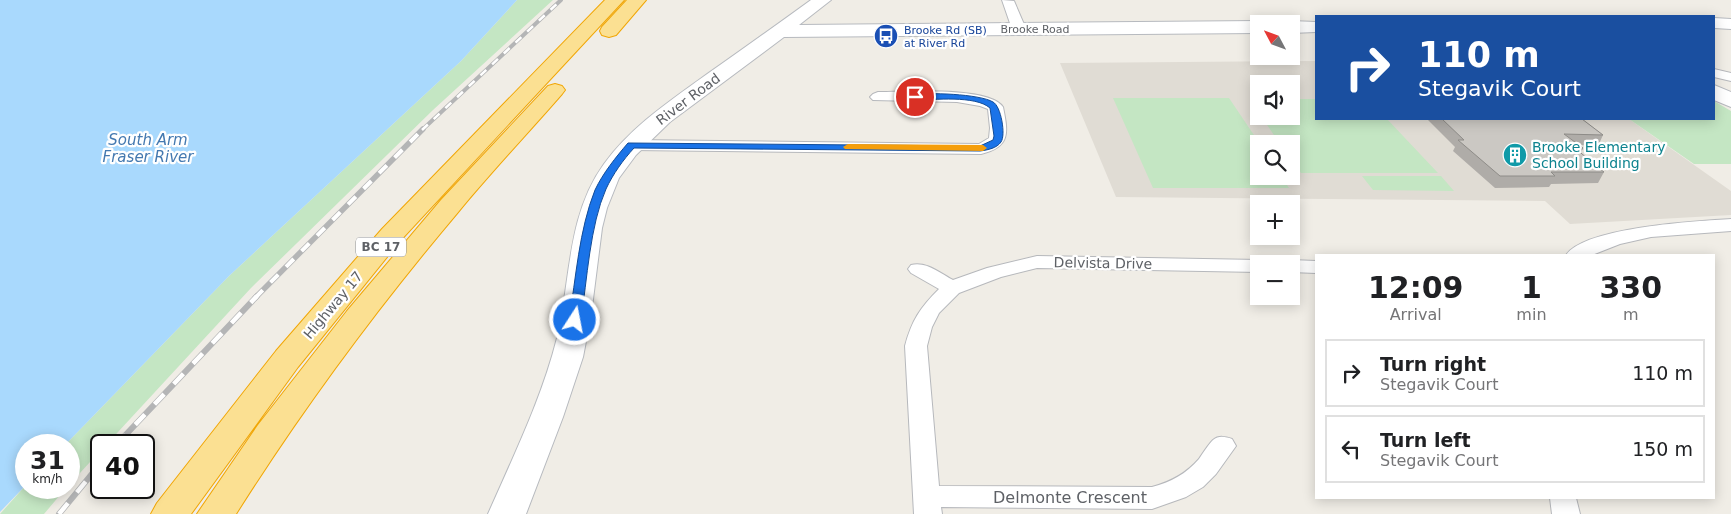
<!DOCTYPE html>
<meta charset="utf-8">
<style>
:root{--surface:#fff;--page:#f6f6f6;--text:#202124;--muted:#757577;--line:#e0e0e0}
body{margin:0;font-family:"DejaVu Sans",sans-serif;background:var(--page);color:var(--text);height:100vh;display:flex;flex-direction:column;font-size:19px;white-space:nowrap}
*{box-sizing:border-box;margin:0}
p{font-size:16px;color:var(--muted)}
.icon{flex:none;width:28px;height:28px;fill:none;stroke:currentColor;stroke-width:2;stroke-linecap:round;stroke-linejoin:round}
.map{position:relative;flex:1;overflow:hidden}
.details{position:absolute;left:1315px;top:254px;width:400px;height:245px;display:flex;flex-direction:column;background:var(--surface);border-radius:0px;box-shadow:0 2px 12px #0003}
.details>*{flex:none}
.top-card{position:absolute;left:1315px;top:15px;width:400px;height:105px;border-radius:0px;box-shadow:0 2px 12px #0003;background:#1a4fa0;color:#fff;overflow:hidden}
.needle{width:32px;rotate:311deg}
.fabs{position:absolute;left:1250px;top:15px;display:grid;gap:10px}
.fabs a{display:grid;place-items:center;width:50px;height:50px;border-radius:0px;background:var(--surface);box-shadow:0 2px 12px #0003;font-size:25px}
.speed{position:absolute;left:15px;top:434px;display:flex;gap:10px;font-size:25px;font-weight:700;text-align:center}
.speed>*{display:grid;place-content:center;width:65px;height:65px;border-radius:50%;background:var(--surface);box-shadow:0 2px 12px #0003;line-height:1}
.speed small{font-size:12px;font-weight:400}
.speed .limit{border:2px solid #111;border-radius:8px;background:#fff;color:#111}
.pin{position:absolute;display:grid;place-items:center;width:42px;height:42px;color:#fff;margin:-21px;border:2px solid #fff;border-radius:50%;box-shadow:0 1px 5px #0007}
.me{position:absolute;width:55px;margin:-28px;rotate:11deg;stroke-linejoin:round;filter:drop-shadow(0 0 4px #0008)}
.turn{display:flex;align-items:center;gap:18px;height:105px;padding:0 20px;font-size:22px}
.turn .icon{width:65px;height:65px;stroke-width:2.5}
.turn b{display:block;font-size:35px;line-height:42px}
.eta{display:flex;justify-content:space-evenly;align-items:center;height:85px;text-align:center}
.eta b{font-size:30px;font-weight:800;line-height:35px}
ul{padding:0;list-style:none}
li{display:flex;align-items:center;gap:15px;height:68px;margin:0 10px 8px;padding:0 10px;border:2px solid var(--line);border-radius:0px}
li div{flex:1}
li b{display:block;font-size:19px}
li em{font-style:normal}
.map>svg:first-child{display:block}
</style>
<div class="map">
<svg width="1731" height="514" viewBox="0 0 1731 514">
<rect width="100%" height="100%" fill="#f0ede6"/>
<!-- education -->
<path fill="#e0dcd4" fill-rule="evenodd" d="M1316,61v58h313l102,72v24l-161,9 -25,-23 -429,-4 -56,-134zM1259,84h32v32h-32zM1259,144h32v32h-32z"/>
<!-- green -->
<path fill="#c4e6c3" d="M517,0h36l-120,110 -182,178 -145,157h-5v5l-32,35v-40h-4l164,-169 232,-215z
M1113,98h116l31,46 -1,32h22l8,12h-136z
M1291,99h25v20h71l51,54h-137l-10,-14v-15h-11l-19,-28h30z
M1714,101l17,10v53h-37l-65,-45h85z
M1362,176h79l13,15 -81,-1z
M26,485v3h40l-22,26h-44z"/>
<!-- water -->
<path fill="#a9d9fd" d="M0,0h517l-56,61 -232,215 -164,169h-39v40l-26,27z"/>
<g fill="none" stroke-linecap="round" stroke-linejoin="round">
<!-- street casing -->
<g stroke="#b6b8bc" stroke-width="2">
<path id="street" d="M1002,0l12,1 12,28 -2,3 -5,1 -7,-4z
M1714,69l17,4v8l-17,-4z
M878,92c25,0 111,-6 125,15 5,25 8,40 -22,47l-349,-4 -6,-1 -2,-4 2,-4 6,-1 347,4 10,-6 1,-10 -2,-19 -8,-3 -23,-4 -84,-2 -3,-3 3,-3z
M1731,219v12l-80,6 -31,7 -28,11h-26c19,-28 132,-34 165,-36z
M1037,256l222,4 9,4h-9v8l-222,-4 -36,9 -42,16 -20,20 -7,14 -5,19 12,140 213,1c19,-5 34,-13 47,-28 4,-6 9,-14 14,-19 6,-5 13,-3 19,-1l4,7 -20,28 -13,13 -17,10 -34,12 -211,-2 1,7h-28l-9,-168c7,-26 15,-38 34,-57l-28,-16 -3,-4 3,-4c15,-4 29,8 42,15l34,-12z
M1291,260l25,1v12l-25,-1v-8h-9z
M1550,498h26l4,16h-28z"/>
</g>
<!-- secondary casing -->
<g stroke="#b7babf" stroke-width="2">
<path id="secondary" d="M811,0h20l-32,25 460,-4 7,3h-7v9l-475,4 -114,85 -34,33 -17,23 -12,30 -5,20 -11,87 -8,42 -20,60 -37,97h-38c25,-57 54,-116 69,-176 14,-59 10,-123 47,-174 26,-36 63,-61 99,-87 36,-25 72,-51 108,-77z
M1714,18l17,1v10l-17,-1z
M1291,21l25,1v10l-25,1v-9h-7z
M1714,85l17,7v15l-17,-7z"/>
</g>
<!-- highway casing -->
<g stroke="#f1a605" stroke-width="2">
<path id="highway" d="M605,0h19l-224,241 -102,126 -107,147h-40l6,-11 119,-152 106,-122z
M627,0h19l-30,35 -7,2 -7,-2 -2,-4 2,-4z
M555,84l7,2 3,4 -3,4c-34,39 -70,77 -103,117 -81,96 -156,197 -223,303h-39l61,-89 89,-114 94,-111 107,-114z"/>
</g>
<!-- street -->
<use href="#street" fill="#fff" fill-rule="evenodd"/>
<!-- secondary -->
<use href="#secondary" fill="#fff" fill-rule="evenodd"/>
<!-- highway -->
<use href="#highway" fill="#fbe092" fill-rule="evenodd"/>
<!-- rail-far2 casing -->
<g stroke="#b4b5b6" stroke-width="4">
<path id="rail-far2" d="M422,130l139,-130"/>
</g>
<!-- rail-far1 casing -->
<g stroke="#b4b5b6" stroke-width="5.5">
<path id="rail-far1" d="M255,298l168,-169"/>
</g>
<!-- rail casing -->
<g stroke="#b4b5b6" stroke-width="6">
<path id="rail" d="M116,445l141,-149
M59,514l42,-51"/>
</g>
<!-- rail-far2 -->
<use href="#rail-far2" stroke="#fff" stroke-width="2.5" stroke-dasharray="8" stroke-linecap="butt"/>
<!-- rail-far1 -->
<use href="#rail-far1" stroke="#fff" stroke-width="4" stroke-dasharray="11" stroke-linecap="butt"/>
<!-- rail -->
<use href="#rail" stroke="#fff" stroke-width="4.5" stroke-dasharray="14" stroke-linecap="butt"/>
</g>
<!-- wall -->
<path fill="#afaca8" d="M1427,119h155l21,16 -5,11 -19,-1 4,3 -2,5 23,19 -6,11 -47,1 -2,3 -54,1 -42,-37 2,-4z"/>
<!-- shaded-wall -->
<path fill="#8e8c88" d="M1583,148l-5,11 -2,-10z"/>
<!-- building -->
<path fill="#cbc8c3" stroke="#8e8c88" d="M1442,119h140l21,16 -39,-1 19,14 -7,1 28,23h-53l4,4h-55l-42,-36h6z"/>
<!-- route -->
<path fill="#1a73e8" stroke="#114b97" d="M912,95c15,-3 68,-1 81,7 8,4 13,33 8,40 -4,6 -13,8 -21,9l-346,-3c-11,12 -21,26 -28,41 -16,36 -19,91 -25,131l-1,3h-9l-2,-3c7,-42 10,-90 26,-130 8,-17 21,-33 33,-47l352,3 13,-6 1,-4 -4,-28c-15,-13 -56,-8 -75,-8l-3,-1z"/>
<!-- slow -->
<path fill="#f59e0b" d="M848,144l135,1 4,3 -4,3 -138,-2 -2,-2z"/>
<!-- icons -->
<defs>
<g id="bus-disc" transform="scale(1.25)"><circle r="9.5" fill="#1a4fb4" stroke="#fff"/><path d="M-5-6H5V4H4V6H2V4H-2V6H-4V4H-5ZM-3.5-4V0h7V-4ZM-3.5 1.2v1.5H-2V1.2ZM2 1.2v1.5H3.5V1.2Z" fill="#fff"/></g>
<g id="building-disc" transform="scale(1.25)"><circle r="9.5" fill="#0f9aa8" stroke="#fff"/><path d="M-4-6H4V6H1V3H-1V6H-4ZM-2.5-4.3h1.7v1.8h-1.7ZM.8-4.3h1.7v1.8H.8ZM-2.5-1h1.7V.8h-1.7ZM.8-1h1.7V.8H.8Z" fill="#fff"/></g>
</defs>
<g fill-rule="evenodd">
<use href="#bus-disc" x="886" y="36"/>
<use href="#building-disc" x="1515" y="155"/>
</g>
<g text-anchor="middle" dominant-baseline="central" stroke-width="4.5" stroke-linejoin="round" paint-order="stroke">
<!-- far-street labels -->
<g font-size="11" fill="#5e6166" stroke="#fff">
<text x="1035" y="29">Brooke Road</text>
</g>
<!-- far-transit labels -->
<g font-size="11" fill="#164399" stroke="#fff" text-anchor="start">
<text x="904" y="30">Brooke Rd (SB)<tspan x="904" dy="13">at River Rd</tspan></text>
</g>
<!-- shield labels -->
<rect fill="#fff" stroke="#8e9094" stroke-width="1" x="356" y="237.5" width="50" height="19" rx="4"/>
<g font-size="12" font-weight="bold" fill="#5e6166">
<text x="381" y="247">BC 17</text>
</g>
<!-- street labels -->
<g font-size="14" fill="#5e6166" stroke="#fff">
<text transform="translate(688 99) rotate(-37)">River Road</text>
<text transform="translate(1103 263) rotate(1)">Delvista Drive</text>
<text transform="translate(333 305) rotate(-50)">Highway 17</text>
</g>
<!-- culture labels -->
<g font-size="14" fill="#0d838f" stroke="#fff" text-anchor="start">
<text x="1532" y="147">Brooke Elementary<tspan x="1532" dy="16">School Building</tspan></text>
</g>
<!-- water labels -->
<g font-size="15" font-style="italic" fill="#4479b0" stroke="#fff">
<text x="148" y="140">South Arm<tspan x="148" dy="17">Fraser River</tspan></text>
</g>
<!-- near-street labels -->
<g font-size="16" fill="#5e6166" stroke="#fff">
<text x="1070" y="497">Delmonte Crescent</text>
</g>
</g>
</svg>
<div class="fabs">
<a><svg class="needle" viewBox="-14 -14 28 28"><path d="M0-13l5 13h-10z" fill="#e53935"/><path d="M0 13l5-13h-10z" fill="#757577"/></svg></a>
<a><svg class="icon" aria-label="sound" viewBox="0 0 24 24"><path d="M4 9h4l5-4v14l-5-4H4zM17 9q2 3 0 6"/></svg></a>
<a><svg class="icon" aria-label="search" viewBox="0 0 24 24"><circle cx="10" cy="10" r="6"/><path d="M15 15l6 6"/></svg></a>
<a>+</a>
<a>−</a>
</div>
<div class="speed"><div>31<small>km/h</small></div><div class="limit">40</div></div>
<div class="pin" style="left:915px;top:97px;background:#d93025"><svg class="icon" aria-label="arrive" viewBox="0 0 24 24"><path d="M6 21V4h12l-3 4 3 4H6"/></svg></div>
<svg class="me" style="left:575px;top:320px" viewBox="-20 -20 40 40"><circle r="17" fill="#1a73e8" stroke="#fff" stroke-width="3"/><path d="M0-11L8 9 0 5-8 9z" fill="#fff"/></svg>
<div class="top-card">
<div class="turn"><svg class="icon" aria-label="right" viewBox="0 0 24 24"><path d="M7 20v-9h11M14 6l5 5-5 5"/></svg><div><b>110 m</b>Stegavik Court</div></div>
</div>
<section class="details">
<div class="eta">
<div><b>12:09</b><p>Arrival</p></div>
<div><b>1</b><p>min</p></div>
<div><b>330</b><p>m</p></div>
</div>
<ul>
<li><svg class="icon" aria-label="right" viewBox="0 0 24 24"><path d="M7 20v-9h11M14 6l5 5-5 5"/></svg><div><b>Turn right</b><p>Stegavik Court</p></div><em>110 m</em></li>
<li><svg class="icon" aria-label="left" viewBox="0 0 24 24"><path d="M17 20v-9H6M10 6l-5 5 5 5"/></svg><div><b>Turn left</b><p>Stegavik Court</p></div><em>150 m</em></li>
</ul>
</section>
</div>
